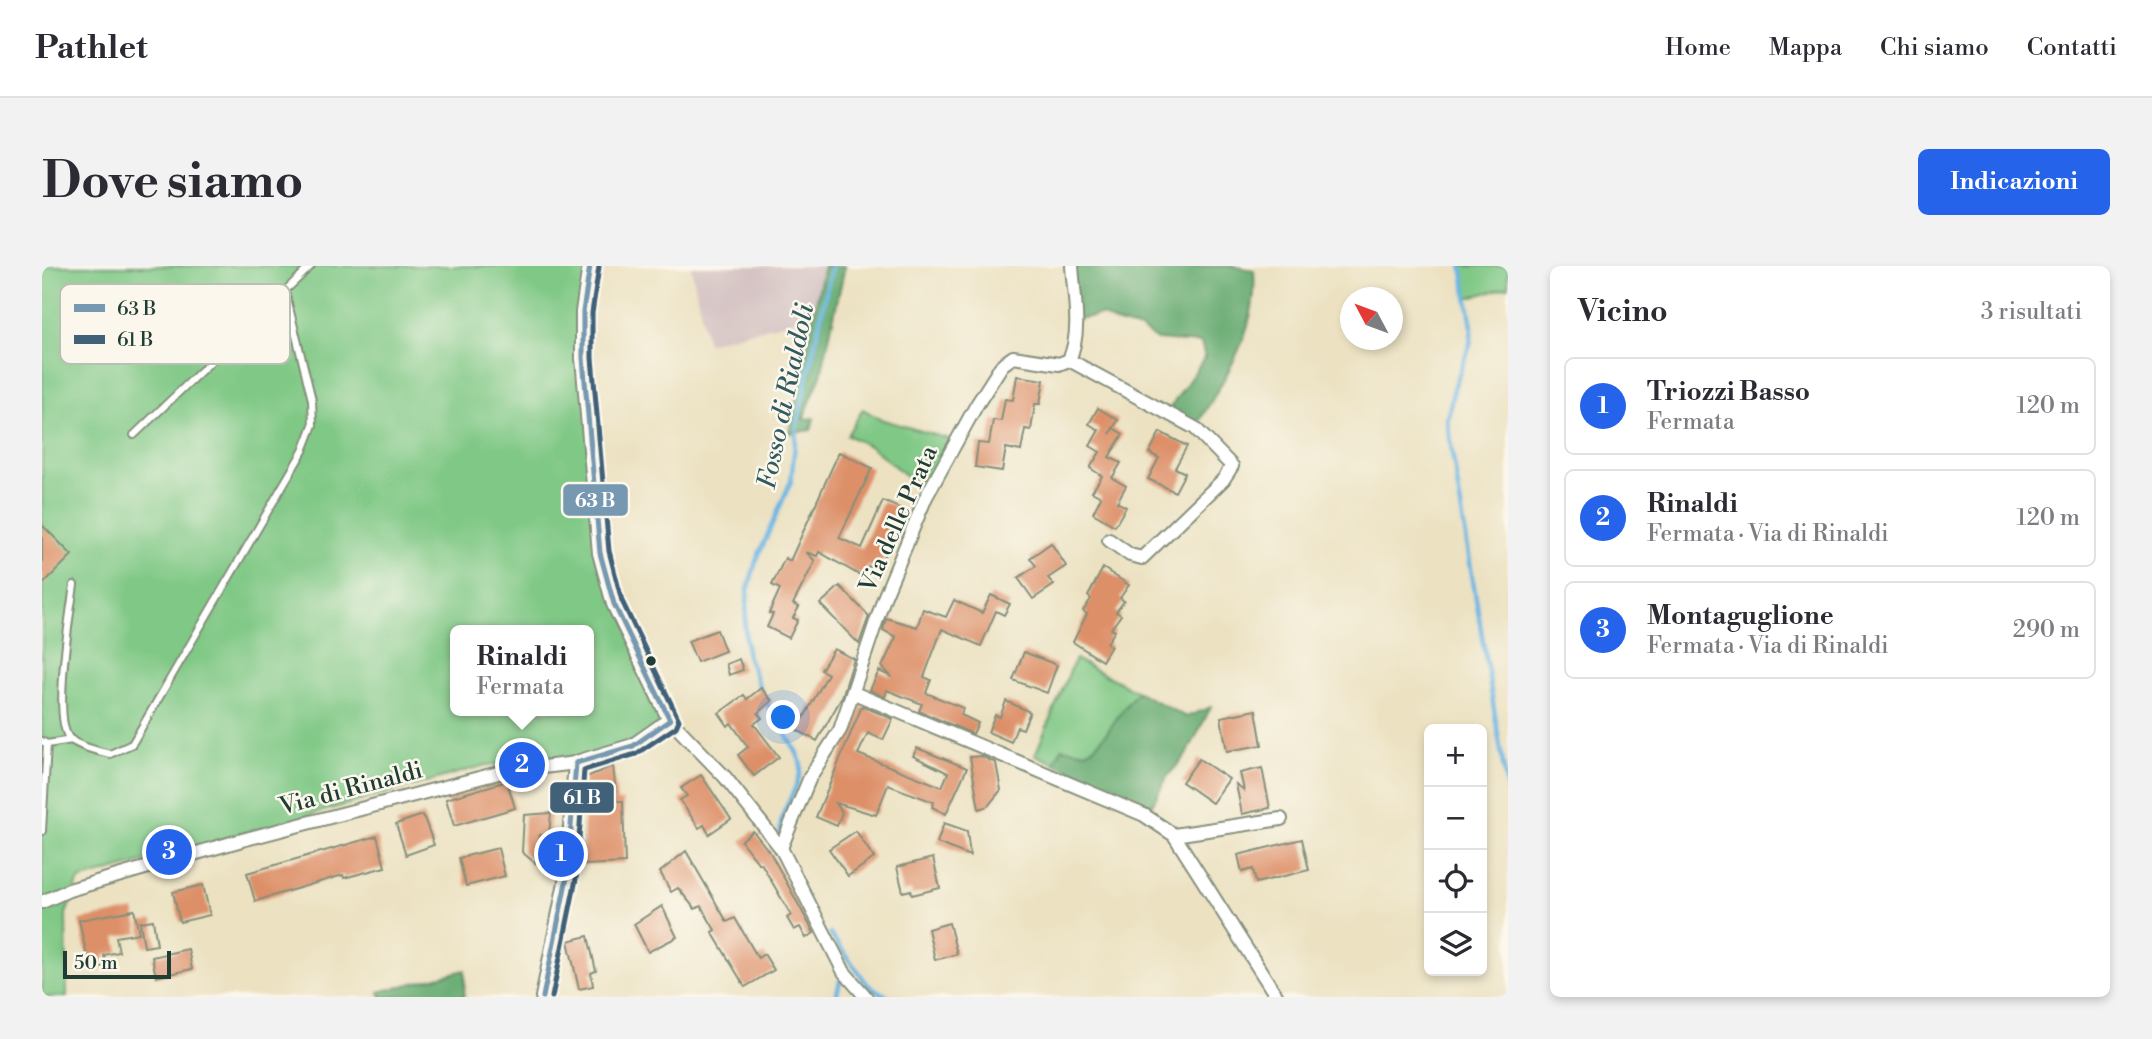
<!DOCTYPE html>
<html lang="it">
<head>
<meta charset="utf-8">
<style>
  body { margin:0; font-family:"Libre Bodoni",serif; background:#f2f2f3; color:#2b2b33 }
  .controls { position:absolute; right:21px; bottom:21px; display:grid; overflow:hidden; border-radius:10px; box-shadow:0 4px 10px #0003 }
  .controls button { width:63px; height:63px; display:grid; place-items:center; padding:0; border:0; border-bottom:2px solid #e1e1e2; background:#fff; color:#2b2b33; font:35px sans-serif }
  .compass { position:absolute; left:1298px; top:21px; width:63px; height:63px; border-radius:50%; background:#fff; box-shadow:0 4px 10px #0003; rotate:311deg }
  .scale { position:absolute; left:21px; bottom:18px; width:108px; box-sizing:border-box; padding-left:7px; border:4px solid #1f3d34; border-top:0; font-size:19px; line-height:24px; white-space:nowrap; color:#1f3d34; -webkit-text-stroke:5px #fbf7ec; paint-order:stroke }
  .you { position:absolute; left:742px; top:452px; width:24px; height:24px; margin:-18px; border:5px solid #fff; border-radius:50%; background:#1a73e8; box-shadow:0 0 0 10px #1a73e833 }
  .badge { display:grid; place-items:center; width:46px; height:46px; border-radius:50%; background:#2563eb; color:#fff; font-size:23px; font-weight:700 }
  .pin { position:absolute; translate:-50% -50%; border:4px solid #fff; box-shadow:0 2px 7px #0006 }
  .popup { position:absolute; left:408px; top:359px; width:144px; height:91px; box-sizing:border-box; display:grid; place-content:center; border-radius:10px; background:#fff; filter:drop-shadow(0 2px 5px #0005); font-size:23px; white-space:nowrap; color:#7c7c81 }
  .popup b { font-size:26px; color:#2b2b33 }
  .popup::after { content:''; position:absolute; left:50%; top:100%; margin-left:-14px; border:14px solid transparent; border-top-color:#fff }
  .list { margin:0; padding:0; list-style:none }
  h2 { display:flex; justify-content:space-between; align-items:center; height:91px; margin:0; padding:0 28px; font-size:30px }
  h2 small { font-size:23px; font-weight:400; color:#7c7c81 }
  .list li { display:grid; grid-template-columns:46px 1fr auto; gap:21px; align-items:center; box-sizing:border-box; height:98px; margin:0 14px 14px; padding:0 14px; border:2px solid #e1e1e2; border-radius:10px }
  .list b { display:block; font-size:26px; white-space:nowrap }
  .list p { margin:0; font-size:23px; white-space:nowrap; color:#7c7c81 }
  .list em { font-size:23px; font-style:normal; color:#7c7c81 }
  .icon { flex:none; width:38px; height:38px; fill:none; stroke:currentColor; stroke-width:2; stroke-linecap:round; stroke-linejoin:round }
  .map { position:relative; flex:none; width:1466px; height:731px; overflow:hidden; border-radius:10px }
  header { display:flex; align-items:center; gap:42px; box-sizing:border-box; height:98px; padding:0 35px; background:#fff; border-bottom:2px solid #e1e1e2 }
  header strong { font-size:33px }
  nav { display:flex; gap:38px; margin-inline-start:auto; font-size:24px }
  .intro { display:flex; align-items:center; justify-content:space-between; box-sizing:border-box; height:168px; padding:0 42px }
  h1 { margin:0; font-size:49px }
  .button { padding:18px 32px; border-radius:10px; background:#2563eb; color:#fff; font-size:24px; font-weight:700 }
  main { display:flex; gap:42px; padding:0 42px }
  aside { flex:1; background:#fff; border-radius:10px; box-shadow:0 4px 10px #0003 }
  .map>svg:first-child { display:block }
  .industrial { fill:#d2bfc0 }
  .green { fill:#7fc885; stroke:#4f825c; stroke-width:2; fill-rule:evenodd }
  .forest { fill:#67ac72; stroke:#437453; stroke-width:2 }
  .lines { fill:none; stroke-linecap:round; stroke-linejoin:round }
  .stream { stroke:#6ab6e3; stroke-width:4.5 }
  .building { fill:#dd8f67 }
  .service-casing { stroke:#86907b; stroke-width:10 }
  .minor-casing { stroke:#86907b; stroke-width:16 }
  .tertiary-casing { stroke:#86907b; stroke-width:18 }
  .service { stroke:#fff; stroke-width:6 }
  .minor { stroke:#fff; stroke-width:12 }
  .tertiary { stroke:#fff; stroke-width:14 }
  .bus-1-casing { stroke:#fbf7ec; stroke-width:10 }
  .bus-2-casing { stroke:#fbf7ec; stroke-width:10 }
  .bus-1 { stroke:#7698b0; stroke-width:5 }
  .bus-2 { stroke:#406178; stroke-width:5 }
  .bus-dot { fill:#1f3d34; stroke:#fbf7ec; stroke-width:2.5 }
  .labels { text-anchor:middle; stroke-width:5; stroke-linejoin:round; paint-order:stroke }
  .street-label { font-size:24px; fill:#1f3d34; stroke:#fbf7ec }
  .water-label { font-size:26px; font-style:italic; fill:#325b60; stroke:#fbf7ec }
  .key { fill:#fbf7ec; stroke:#b9bfb5; stroke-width:2 }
  .key-label { font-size:19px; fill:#1f3d34 }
  .line-badge { stroke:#fbf7ec; stroke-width:2.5 }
  .badge-label { font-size:19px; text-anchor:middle; font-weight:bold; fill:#fff }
</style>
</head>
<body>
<header>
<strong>Pathlet</strong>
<nav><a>Home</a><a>Mappa</a><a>Chi siamo</a><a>Contatti</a></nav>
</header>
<div class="intro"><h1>Dove siamo</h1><a class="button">Indicazioni</a></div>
<main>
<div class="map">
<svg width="1466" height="731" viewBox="0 0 1466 731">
  <rect width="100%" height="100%" fill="#fbf7ec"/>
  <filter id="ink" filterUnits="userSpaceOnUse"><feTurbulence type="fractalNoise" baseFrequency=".0143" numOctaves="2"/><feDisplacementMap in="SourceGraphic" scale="14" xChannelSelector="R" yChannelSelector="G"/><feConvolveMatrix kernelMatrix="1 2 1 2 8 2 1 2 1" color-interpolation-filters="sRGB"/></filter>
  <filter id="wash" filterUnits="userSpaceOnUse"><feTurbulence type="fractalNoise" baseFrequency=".00686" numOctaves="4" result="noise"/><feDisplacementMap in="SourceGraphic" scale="28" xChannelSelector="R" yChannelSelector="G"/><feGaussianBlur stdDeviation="1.57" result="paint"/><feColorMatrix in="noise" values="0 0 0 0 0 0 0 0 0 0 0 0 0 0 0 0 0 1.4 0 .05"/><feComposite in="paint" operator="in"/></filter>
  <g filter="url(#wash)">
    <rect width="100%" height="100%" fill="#ece2c2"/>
    <polygon class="industrial" points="649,0 782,0 774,49 665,77"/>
    <g class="green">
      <path d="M0,0h548l-7,46 17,241 70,167 -37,26 -57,17 -90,2 -407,115 -13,34 1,83h-25zM414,364h132v81h-132z"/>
      <polygon points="1420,0 1466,0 1466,21 1425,32"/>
      <polygon points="821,143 838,153 914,175 890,218 864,210 831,182 805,169"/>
      <path d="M1033,393l63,33c-20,18 -28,45 -51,60l-24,-3 -9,14 -19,-8z"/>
    </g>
    <g class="forest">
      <polygon points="782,0 803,0 779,109 761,153 772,152 769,164 747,167"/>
      <path d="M1030,0h159l23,4c5,59 -29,109 -59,158l-28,-16 38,-55 -4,-14 -44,-3 -16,-11 -27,-7 -12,-7 -26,4z"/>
      <path d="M1096,426l48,25 25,-10 -24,47 -21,24 -15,29 -97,-44 8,-15 25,4c23,-15 31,-42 51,-60z"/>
      <polygon points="423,704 422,731 339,731 337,726"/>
    </g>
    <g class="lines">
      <g class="stream">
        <polyline points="1420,0 1430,61 1428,79 1412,122 1405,155 1466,529"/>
        <polyline points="720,427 705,389 703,360 706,324 714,295 749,215 755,158 790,0"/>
        <path d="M724,435c7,15 37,54 35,67 -2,24 -24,43 -20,68"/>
        <polyline points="788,668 826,719 846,731"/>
        <polyline points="794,731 798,715 804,711"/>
      </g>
    </g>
    <g id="blocks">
      <g class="building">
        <polygon points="975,110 1002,114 998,138 993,138 989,164 983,163 979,185 964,182 960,205 933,201 936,177 947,178 951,154 959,155 963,133 971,134"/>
        <polygon points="1056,142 1076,154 1068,168 1071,162 1081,168 1067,191 1079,197 1070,212 1084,220 1075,236 1084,241 1073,260 1051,247 1059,231 1050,226 1060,210 1048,202 1058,186 1048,180 1057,164 1047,158"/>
        <polygon points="1118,166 1145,180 1133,202 1143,207 1133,226 1106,213 1117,192 1107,187"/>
        <polygon points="797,186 830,202 797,272 820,282 841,235 862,244 836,304 826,300 821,311 777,286 775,290 764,286 773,295 751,338 757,341 751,352 756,354 747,372 725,361 731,348 727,347 738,323 730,319 743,292 748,295"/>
        <polygon points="0,259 30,289 0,319"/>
        <polygon points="1009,277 1024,300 1006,312 1012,319 991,333 976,312 994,300 988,292"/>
        <polygon points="1061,302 1087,319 1078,332 1082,335 1074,346 1079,349 1069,363 1073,365 1065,377 1069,380 1060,395 1031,376 1045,348 1041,345 1049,333 1046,330"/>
        <polygon points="798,320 827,350 817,378 778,338"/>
        <polygon points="949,329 968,338 962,349 954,345 939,380 900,363 882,411 889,414 884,427 921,442 919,449 936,457 931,468 877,445 880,438 845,424 843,431 828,424 837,405 850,411 840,401 854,371 841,364 844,352 875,361 881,343 904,351 912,334 940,347"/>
        <polygon points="675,364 683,385 655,396 646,375"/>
        <polygon points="792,383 812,393 800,431 775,475 755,464 786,408 779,404"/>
        <polygon points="982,386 1015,399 1005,427 971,414"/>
        <polygon points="697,393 701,404 687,409 684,398"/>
        <polygon points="719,422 730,435 716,447 720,452 712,458 737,491 712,510 696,489 706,481 689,457 686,460 677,447 702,429 705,433"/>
        <polygon points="964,435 988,446 981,463 975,461 969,476 946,466 953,449 958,451"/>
        <polygon points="820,440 851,453 841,474 826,467 816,488 900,521 906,507 871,490 875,482 925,502 904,548 890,541 892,536 846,519 834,549 794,537 800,546 795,560 774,551"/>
        <polygon points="1214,444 1220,479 1185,485 1179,451"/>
        <polygon points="939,490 954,497 959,524 946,540 937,543 928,491"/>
        <polygon points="1157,493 1187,513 1170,537 1140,516"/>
        <polygon points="571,500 575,535 581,535 583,597 541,599 542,512"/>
        <polygon points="1220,502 1228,542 1200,548 1194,518 1202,524 1198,507"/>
        <polygon points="659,509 689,553 667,568 662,559 657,562 638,534 645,530 639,522"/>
        <polygon points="465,515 473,542 412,560 404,533"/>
        <polygon points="509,547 507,569 498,569 493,597 480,586 482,549"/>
        <polygon points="381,549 392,579 364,589 354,558"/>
        <polygon points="902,557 925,565 928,590 895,577"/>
        <polygon points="711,565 729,588 772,667 764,672 758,661 752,664 745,652 749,649 719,597 717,598 699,575"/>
        <polygon points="814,565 832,592 806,610 787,583"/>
        <polygon points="335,570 343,601 302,612 301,609 213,635 205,607"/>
        <polygon points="1260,573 1267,604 1214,617 1211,603 1200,606 1196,589"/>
        <polygon points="456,582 463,610 424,620 417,592"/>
        <polygon points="644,585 685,656 693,652 716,692 722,688 732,704 703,721 670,666 673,664 659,640 653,643 636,622 629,626 618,606"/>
        <polygon points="891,592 898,622 870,629 869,624 861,626 855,601"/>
        <polygon points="161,619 168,649 138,656 131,626"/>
        <polygon points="620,640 635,671 606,686 592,658"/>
        <polygon points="92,644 97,667 74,671 77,686 62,689 64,700 48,704 37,654"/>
        <polygon points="111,654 115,679 102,681 98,656"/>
        <polygon points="907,657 915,688 893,694 886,663"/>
        <polygon points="546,670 554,705 549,707 551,720 537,723 526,675"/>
        <polygon points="146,683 150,703 114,711 110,691"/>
      </g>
    </g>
  </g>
  <g filter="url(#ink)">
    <use href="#blocks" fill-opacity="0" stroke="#86907b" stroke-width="2"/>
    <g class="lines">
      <g class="service-casing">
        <g id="service">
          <polyline points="92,169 269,0"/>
          <path d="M32,319c-4,29 -22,136 -4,154 9,8 29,12 40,15l22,-10 171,-293 10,-26 -1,-25 -27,-109"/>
          <polyline points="0,475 5,478 30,474"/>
          <polyline points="0,565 5,478"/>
        </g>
      </g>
      <g class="minor-casing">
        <g id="minor">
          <polyline points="1027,94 1153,162 1190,200 1181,214 1100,292 1088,289 1067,274"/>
          <polyline points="812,427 1102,549 1132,569 1235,731"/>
          <polyline points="628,454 683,511 739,582 802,706 824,731"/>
          <polyline points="1132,569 1239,553"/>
          <path d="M739,582l29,-71 30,-47 44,-132 42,-101 50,-91 26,-41 11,-8 46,7 10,-4c13,-28 5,-64 3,-94"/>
          <polyline points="0,636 27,624 200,574 460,506 534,497"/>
        </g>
      </g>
      <g class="tertiary-casing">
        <polyline id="tertiary" points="501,731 525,611 534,497 591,480 628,454 572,338 558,287 541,92 541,46 548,0"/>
      </g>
      <use href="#service" class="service"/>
      <use href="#minor" class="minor"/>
      <use href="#tertiary" class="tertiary"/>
      <g class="bus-1-casing">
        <g id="bus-1">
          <polyline points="548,0 541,46 541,92 558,287 572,338 628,454"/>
          <polyline points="534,497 591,480 628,454"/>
          <polyline points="501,731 525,611 534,497"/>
        </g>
      </g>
      <g class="bus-2-casing">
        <polyline id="bus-2" points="510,731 534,613 542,504 594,488 634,461 637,454 580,335 567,285 550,92 550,47 557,1"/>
      </g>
      <use href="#bus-1" class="bus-1"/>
      <use href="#bus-2" class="bus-2"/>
    </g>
  </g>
  <circle class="bus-dot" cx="609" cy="395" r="6"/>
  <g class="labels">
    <g class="street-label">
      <text transform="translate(856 253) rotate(-66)" y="8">Via delle Prata</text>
      <text transform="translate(309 522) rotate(-15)" y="8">Via di Rinaldi</text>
    </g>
    <g class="water-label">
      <text transform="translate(743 130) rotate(-78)" y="9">Fosso di Rialdoli</text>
    </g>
  </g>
  <rect x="18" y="18" width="230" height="80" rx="10" class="key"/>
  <rect x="32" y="38" width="31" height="8" fill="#7698b0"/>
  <rect x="32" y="69" width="31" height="9" fill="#406178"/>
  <g class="key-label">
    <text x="75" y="49">63 B</text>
    <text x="75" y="80">61 B</text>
  </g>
  <g class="line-badge">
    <rect x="520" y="217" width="67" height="34" rx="7" fill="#7698b0"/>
    <rect x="507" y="515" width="66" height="33" rx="7" fill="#406178"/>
  </g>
  <g class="badge-label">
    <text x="553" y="241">63 B</text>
    <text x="540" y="538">61 B</text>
  </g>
</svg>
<div class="controls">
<button>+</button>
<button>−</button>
<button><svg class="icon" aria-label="locate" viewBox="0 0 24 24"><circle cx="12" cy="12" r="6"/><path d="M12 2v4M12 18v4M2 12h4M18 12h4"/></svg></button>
<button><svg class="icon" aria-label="layers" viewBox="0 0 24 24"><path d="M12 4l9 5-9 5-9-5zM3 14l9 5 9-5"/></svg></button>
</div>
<svg class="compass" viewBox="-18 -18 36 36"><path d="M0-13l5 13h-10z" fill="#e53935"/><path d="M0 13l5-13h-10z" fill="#7c7c81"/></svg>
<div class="scale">50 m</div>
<div class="you"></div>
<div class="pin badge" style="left:519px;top:588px">1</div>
<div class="pin badge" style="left:480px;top:499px">2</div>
<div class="popup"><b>Rinaldi</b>Fermata</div>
<div class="pin badge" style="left:127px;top:586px">3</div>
</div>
<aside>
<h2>Vicino<small>3 risultati</small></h2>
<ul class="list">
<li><span class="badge">1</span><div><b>Triozzi Basso</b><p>Fermata</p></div><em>120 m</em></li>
<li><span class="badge">2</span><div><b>Rinaldi</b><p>Fermata · Via di Rinaldi</p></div><em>120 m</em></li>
<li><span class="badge">3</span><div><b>Montaguglione</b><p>Fermata · Via di Rinaldi</p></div><em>290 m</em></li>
</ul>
</aside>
</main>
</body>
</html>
